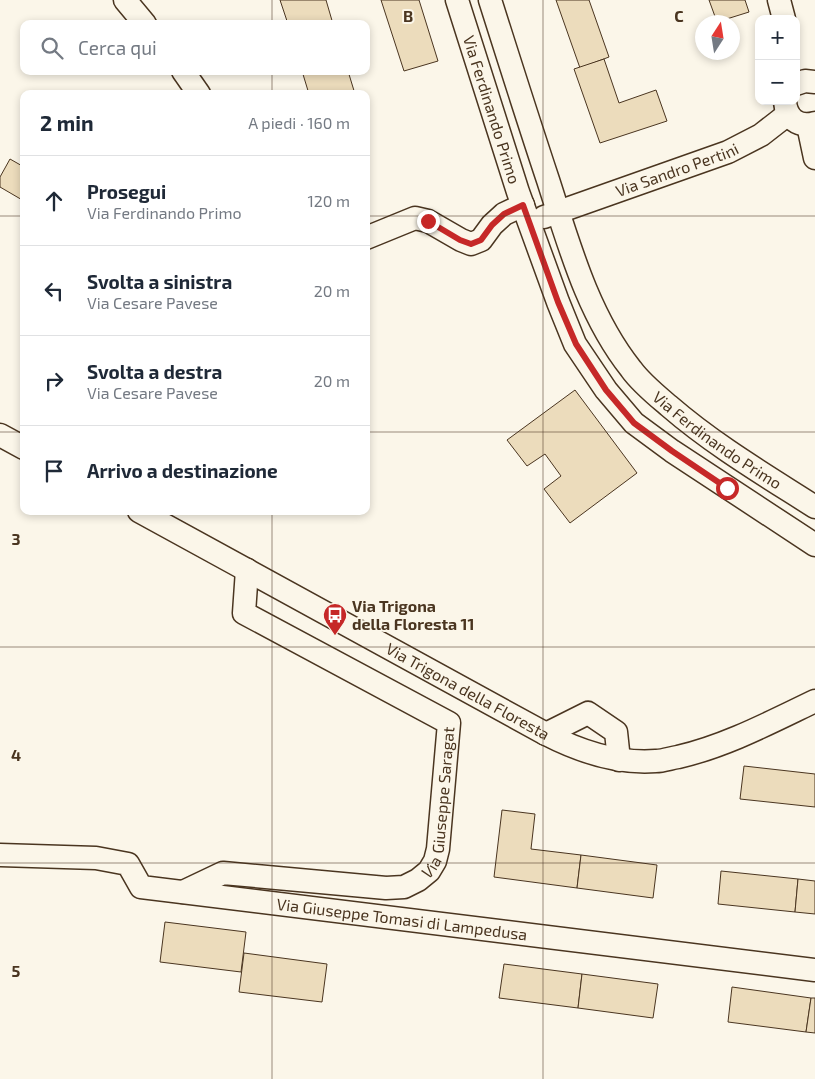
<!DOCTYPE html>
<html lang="it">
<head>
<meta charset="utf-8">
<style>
  body { margin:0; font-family:"Exo 2",sans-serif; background:#f2f2f3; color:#1f2937 }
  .controls { position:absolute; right:15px; top:15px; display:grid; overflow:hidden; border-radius:10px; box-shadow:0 2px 8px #0003 }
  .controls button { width:45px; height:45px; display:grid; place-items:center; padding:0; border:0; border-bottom:1px solid #e0e1e3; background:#fff; color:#1f2937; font:25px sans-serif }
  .compass { position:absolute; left:695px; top:15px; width:45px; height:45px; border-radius:50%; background:#fff; box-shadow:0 2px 8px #0003; rotate:12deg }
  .stop { position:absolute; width:15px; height:15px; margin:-11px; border:4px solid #c62828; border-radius:50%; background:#fff }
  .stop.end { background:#c62828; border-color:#fff; box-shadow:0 1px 5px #0008 }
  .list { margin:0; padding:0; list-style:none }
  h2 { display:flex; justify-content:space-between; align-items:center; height:65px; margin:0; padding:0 20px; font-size:21px }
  h2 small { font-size:16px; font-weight:400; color:#747a83 }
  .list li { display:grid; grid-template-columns:32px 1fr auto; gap:15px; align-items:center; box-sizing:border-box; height:90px; padding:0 20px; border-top:1px solid #e0e1e3 }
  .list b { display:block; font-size:19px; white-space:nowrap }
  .list p { margin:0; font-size:16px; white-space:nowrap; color:#747a83 }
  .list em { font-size:16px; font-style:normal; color:#747a83 }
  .icon { flex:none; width:28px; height:28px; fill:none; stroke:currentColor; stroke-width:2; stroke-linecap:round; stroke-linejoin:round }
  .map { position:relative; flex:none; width:815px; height:1079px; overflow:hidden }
  .search { position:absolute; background:#fff; box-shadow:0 2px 8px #0003; left:20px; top:20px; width:350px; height:55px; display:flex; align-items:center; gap:12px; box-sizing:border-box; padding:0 18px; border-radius:10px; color:#747a83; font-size:19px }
  .panel { position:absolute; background:#fff; box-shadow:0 2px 8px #0003; left:20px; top:90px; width:350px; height:425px; border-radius:10px }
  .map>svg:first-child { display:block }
  .building { fill:#ecdcbc; stroke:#4a3520 }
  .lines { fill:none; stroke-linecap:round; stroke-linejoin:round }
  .minor-casing { stroke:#4a3520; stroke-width:25 }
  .minor { stroke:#fbf6e9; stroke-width:22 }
  .route { stroke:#c62828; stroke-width:6 }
  .grid { fill:none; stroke:#4a3520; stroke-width:1; stroke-opacity:0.55 }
  .labels { text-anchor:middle; stroke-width:4; stroke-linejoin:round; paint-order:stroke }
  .street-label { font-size:16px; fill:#4a3520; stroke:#fbf6e9 }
  .poi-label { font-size:16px; font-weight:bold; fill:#4a3520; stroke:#fbf6e9; text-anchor:start }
  .grid-label { font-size:16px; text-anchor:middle; font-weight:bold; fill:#4a3520; stroke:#fbf6e9; stroke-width:4; stroke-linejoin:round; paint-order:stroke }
</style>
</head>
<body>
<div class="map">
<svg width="815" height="1079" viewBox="0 0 815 1079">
  <rect width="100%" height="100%" fill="#fbf6e9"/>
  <g class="building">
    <polygon points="280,0 326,0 333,24 288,24"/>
    <polygon points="381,0 419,0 438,61 404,71"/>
    <polygon points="556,0 589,0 609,57 580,68"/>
    <polygon points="709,0 745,0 749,12 717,22"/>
    <polygon points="604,59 619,103 656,90 667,121 600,143 574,69"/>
    <polygon points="302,71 348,71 355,94 309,94"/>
    <polygon points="10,159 24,167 24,201 0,187 0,177"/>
    <polygon points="575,390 637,473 570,523 544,489 561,476 545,454 527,466 507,440"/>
    <polygon points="744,766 815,774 815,807 740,799"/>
    <polygon points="502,810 535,814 531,849 581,855 577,888 494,877"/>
    <polygon points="581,855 657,865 653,898 577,888"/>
    <polygon points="721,871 798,879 795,912 718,904"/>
    <polygon points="798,879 815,881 815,914 795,912"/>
    <polygon points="165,922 246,932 241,972 160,962"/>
    <polygon points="244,953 327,964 322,1002 239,992"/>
    <polygon points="504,964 582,974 578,1008 499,998"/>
    <polygon points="582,974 658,984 653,1018 578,1008"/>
    <polygon points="732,987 811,998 806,1032 728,1022"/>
    <polygon points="811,998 815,998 815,1033 806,1032"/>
  </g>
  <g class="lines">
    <g class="minor-casing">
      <g id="minor">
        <polyline points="125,0 145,24"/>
        <path id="s1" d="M457,0l61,192 40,110 17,42 31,46 28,33 38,28 143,94"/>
        <path id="s2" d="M490,0c19,60 38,120 58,180 21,65 40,135 83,189 10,14 25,26 38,37 45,39 96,69 146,101"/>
        <polyline points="779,0 784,19"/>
        <polyline points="183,71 199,94"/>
        <polyline points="796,84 805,81 815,82"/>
        <path d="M785,101c1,17 13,27 30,22"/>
        <polyline points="808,125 815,158"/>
        <path id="s3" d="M544,217l184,-65 33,-17 27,-21"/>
        <polyline points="366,238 415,218 428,221 461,240 471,244 481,240 492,225 504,214 523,205"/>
        <polyline points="0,435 24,448"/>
        <path id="s4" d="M139,511l407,223c33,17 72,30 110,27 7,0 15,-3 22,-4 48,-11 93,-35 137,-56"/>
        <polyline points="546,734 588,713 616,732 619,760"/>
        <path id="s5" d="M0,855l96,3 32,6 13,23 674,83"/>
        <path id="s6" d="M183,892l40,-19 163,15 18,-1 14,-7 11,-9 6,-10 3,-12 11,-126 -205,-110 3,-43"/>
      </g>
    </g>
    <use href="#minor" class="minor"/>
  </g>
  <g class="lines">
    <polyline class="route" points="428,221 460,240 471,244 481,240 492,225 504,214 523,205 558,302 576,344 606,390 634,423 672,451 727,488"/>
  </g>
  <path class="grid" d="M272,0v24M543,0v1079M272,71v23M0,216h24M366,216h449M0,432h24M366,432h449M272,511v568M0,647h815M0,863h815"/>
  <defs>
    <g id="bus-pin" transform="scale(1.25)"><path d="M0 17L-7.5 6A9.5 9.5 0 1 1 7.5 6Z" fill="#c62828" stroke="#fbf6e9"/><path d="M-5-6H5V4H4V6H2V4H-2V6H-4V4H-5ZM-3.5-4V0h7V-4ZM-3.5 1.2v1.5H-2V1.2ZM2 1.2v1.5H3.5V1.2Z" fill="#fff"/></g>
  </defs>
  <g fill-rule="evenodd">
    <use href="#bus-pin" x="335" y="615"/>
  </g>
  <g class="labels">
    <g class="street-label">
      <text dy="6" stroke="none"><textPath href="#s1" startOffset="115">Via Ferdinando Primo</textPath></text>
      <text dy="6" stroke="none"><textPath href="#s3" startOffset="141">Via Sandro Pertini</textPath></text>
      <text dy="6" stroke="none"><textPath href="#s2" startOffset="509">Via Ferdinando Primo</textPath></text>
      <text dy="6" stroke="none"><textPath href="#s4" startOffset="375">Via Trigona della Floresta</textPath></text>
      <text dy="6" stroke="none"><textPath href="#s6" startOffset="326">Via Giuseppe Saragat</textPath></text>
      <text dy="6" stroke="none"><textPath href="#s5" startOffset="418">Via Giuseppe Tomasi di Lampedusa</textPath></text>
    </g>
    <g class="poi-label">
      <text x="352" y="612">Via Trigona<tspan x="352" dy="18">della Floresta 11</tspan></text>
    </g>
  </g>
  <g class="grid-label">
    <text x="408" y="22">B</text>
    <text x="679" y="22">C</text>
    <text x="16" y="545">3</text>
    <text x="16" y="761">4</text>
    <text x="16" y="977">5</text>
  </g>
</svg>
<div class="controls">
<button>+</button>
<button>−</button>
</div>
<svg class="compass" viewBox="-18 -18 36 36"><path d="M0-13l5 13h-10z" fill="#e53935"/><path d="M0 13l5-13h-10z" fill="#747a83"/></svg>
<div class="stop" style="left:727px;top:488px"></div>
<div class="stop end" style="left:428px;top:221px"></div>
<div class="search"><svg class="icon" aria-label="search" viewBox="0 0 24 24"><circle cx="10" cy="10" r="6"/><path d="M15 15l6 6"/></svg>Cerca qui</div>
<section class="panel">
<h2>2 min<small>A piedi · 160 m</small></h2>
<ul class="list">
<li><svg class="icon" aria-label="ahead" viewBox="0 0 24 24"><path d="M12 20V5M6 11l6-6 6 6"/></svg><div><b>Prosegui</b><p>Via Ferdinando Primo</p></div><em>120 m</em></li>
<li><svg class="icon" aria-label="left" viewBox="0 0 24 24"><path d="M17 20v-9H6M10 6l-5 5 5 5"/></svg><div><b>Svolta a sinistra</b><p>Via Cesare Pavese</p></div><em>20 m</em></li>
<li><svg class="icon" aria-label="right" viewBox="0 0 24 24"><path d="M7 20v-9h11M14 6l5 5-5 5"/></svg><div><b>Svolta a destra</b><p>Via Cesare Pavese</p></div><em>20 m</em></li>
<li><svg class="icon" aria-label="arrive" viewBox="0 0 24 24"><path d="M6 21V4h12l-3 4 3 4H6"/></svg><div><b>Arrivo a destinazione</b></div></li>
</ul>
</section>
</div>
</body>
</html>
